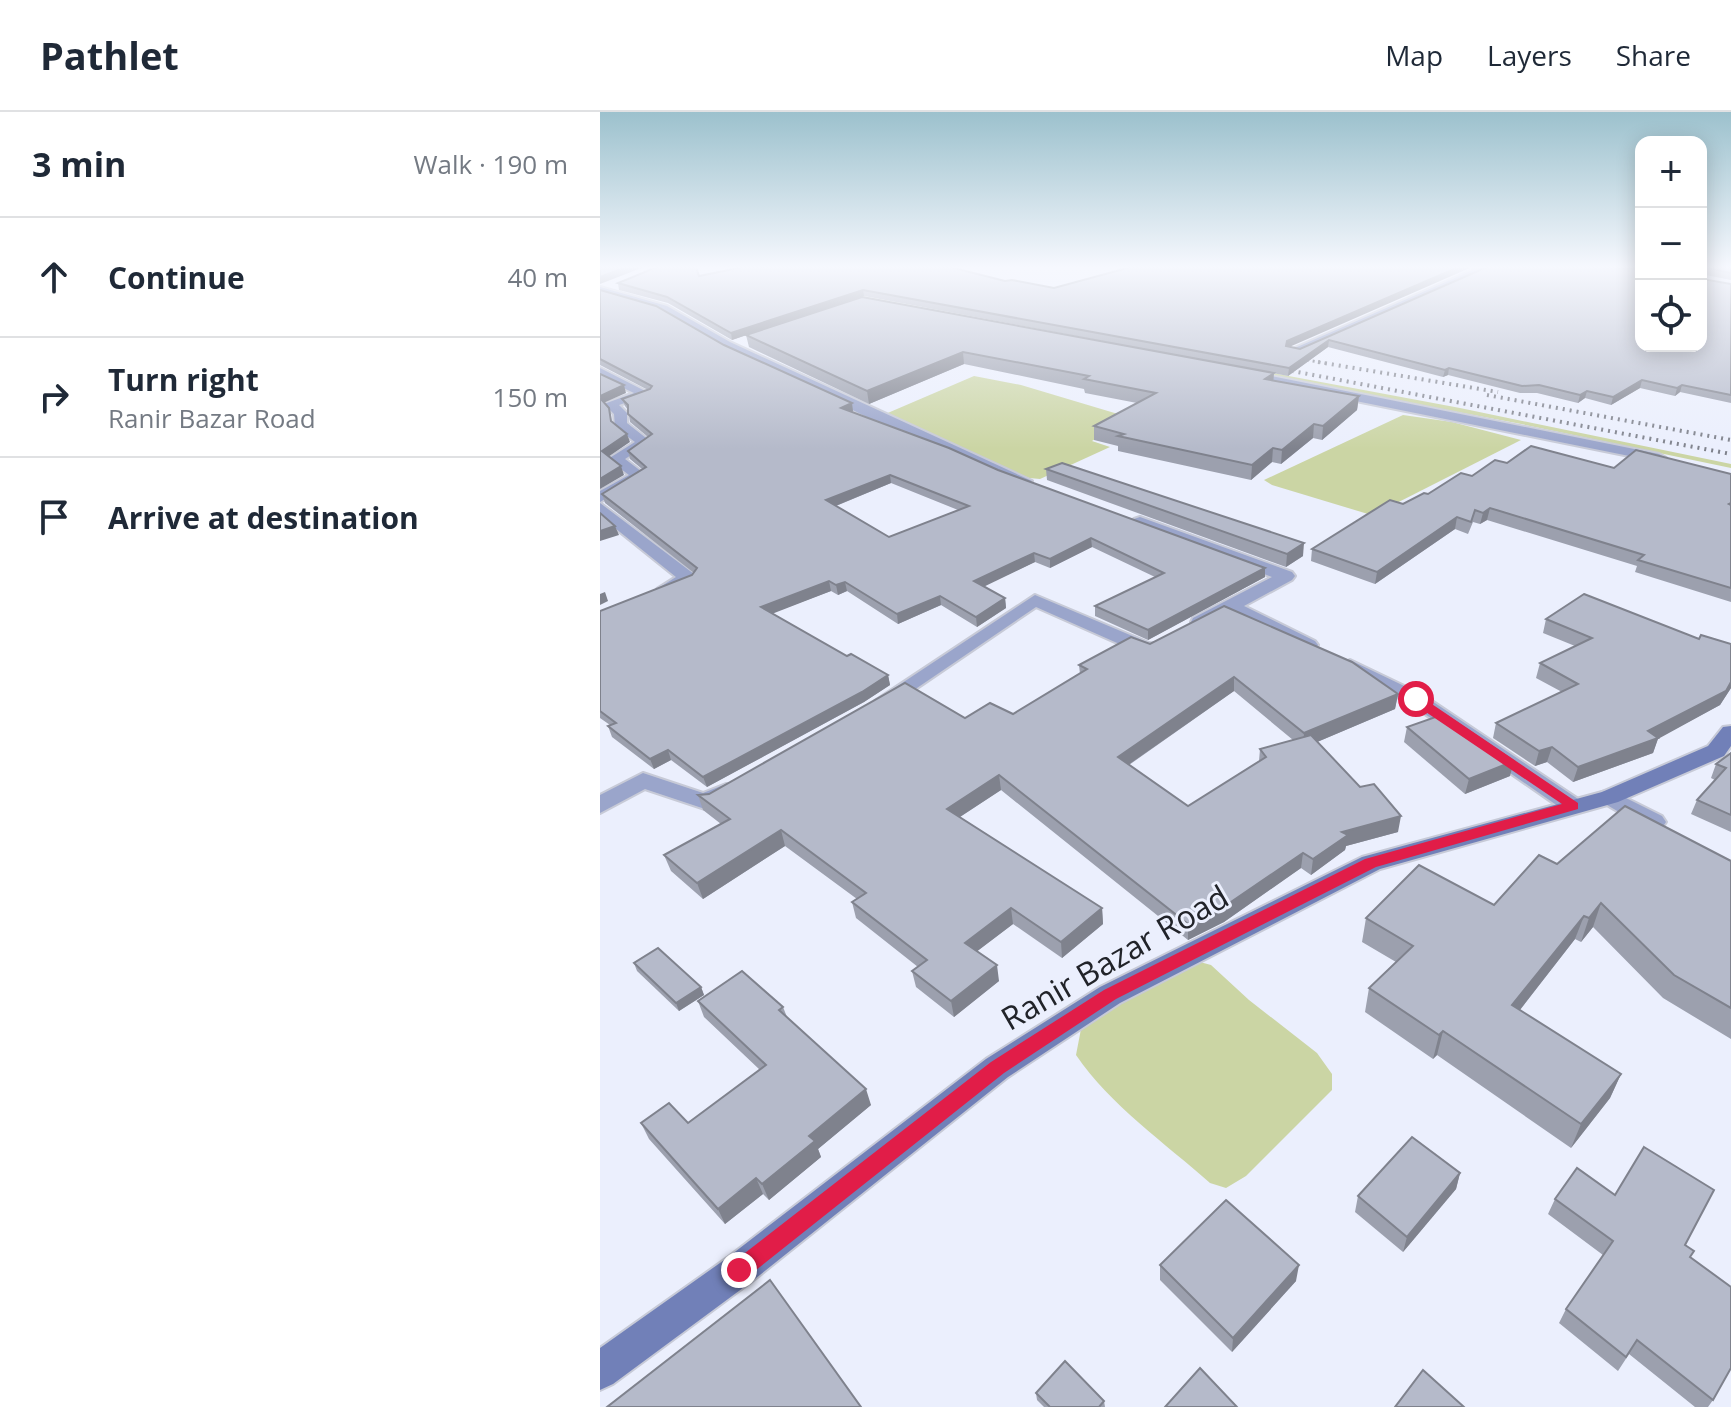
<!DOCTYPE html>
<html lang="en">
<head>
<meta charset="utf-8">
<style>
  body { margin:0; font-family:"Open Sans",sans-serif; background:#f2f2f3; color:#1f2937 }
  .controls { position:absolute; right:24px; top:24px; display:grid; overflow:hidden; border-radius:16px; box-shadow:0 4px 20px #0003 }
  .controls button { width:72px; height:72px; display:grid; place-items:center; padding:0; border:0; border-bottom:2px solid #e0e1e3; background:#fff; color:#1f2937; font:40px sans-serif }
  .stop { position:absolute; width:24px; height:24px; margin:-18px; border:6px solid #e11d48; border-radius:50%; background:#fff }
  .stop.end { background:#e11d48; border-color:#fff; box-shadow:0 2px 8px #0008 }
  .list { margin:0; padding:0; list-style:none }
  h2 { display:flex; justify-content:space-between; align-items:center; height:104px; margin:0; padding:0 32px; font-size:34px }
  h2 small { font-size:26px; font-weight:400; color:#747a83 }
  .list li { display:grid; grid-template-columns:52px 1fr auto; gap:24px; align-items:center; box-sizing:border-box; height:120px; padding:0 32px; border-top:2px solid #e0e1e3 }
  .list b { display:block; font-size:30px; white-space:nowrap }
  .list p { margin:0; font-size:26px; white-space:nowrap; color:#747a83 }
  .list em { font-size:26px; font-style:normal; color:#747a83 }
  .icon { flex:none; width:44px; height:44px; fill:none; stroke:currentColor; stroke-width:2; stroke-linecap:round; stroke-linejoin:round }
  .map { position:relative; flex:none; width:1131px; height:1295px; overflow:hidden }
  header { display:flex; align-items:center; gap:48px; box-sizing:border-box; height:112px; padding:0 40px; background:#fff; border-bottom:2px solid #e0e1e3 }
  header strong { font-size:38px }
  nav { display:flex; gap:44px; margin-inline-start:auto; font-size:28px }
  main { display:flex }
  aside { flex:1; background:#fff }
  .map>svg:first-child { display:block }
  .water { fill:#cbd5a4 }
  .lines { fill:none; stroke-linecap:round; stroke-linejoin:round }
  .minor-casing { stroke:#c7cad7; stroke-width:4 }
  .secondary-casing { stroke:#c7cad7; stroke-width:4 }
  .minor { fill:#9aa5cb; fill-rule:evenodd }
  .secondary { fill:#7180b8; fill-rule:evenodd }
  .rail-far1 { stroke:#7f828c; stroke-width:3; stroke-dasharray:2 4; stroke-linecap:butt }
  .rail { stroke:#7f828c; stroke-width:4; stroke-dasharray:2 5; stroke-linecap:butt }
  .wall { fill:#9ca0ae; fill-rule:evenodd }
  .shaded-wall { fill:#7f828d }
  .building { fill:#b5baca; stroke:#7f828d; stroke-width:2; fill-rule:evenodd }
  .route { fill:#e11d48 }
  .labels { text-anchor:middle; stroke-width:6; stroke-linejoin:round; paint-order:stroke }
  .near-street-label { font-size:32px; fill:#212329; stroke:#ebeffd }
</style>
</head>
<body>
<header>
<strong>Pathlet</strong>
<nav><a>Map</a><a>Layers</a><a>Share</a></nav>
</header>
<main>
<aside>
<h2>3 min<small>Walk · 190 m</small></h2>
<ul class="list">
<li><svg class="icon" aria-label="ahead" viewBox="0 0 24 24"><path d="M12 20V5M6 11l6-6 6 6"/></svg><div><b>Continue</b></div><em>40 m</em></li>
<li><svg class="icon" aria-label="right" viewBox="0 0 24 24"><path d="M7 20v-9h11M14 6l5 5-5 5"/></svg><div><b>Turn right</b><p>Ranir Bazar Road</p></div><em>150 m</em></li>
<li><svg class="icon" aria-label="arrive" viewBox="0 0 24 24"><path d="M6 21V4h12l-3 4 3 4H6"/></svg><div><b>Arrive at destination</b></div></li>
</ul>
</aside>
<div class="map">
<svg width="1131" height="1295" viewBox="0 0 1131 1295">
  <rect width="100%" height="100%" fill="#ebeffd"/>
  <g class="water">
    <polygon points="188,170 860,296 1131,352 1131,356 916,311 180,173"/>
    <polygon points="374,264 421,273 528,305 492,329 510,335 440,367 429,366 283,303"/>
    <polygon points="803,303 852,310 921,328 775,402 768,402 672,373 664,368"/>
    <path d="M600,850l11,3 38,35 68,53 15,21v16l-86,86 -20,12 -16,-5c-45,-40 -100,-78 -134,-128l5,-26 106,-66z"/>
  </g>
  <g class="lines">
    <g class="minor-casing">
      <g id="minor">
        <polygon points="880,155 893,155 698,241 688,239"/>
        <polygon points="0,175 67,194 130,230 432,369 425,373 420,372 277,310 122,234 59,198 0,181"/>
        <polygon points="0,256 51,282 19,293 27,301 27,311 51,330 25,347 46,363 0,390 0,379 29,363 8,347 35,330 15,315 14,302 4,292 34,281 0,265"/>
        <polygon points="646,259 1059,342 1066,346 1059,350 642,266 640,263"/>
        <path d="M0,391l94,71 3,4c-8,9 -25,18 -37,15l-3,-4 19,-12 -76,-61z"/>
        <polygon points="540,405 692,460 695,464 692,468 644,494 715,529 718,533 715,537 701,537 631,501 607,514 593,514 591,510 593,506 672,465 534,413 534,407"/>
        <polygon points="435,483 549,531 560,532 563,536 556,542 542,542 436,495 292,593 285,595 275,589"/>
        <polygon points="750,548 823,583 981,689 985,694 981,699 965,699 809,591 743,558 740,554"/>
        <polygon points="43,661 103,681 126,672 134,674 137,679 134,684 105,697 45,677 0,701 0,683"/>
        <polygon points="1010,678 1062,704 1066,710 1062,716 1046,716 1002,690 999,685 1002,680"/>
      </g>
    </g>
    <g class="secondary-casing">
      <polygon id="secondary" points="1131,614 1131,634 1124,644 1018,690 780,757 520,891 408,965 151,1170 13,1272 0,1278 0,1236 127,1146 386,947 500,875 762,745 1002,680 1108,634 1123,615"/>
    </g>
    <use href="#minor" class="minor"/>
    <use href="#secondary" class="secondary"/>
    <polyline class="rail-far1" points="689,245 730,252"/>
    <g class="rail">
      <polyline points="718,250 898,280"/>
      <polyline points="671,255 1131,342"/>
      <polyline points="887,283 1131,328"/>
    </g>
  </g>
  <g class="wall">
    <polygon points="887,155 1102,167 1131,172 1131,291 1080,280 1075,284 1040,276 1011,293 985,286 978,291 937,281 920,281 848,263 843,265 728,235 688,264 264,184 173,214 673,269 759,284 757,298 722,328 713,326 681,352 672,350 651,368 518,339 518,334 494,328 494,314 537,291 485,281 484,277 364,252 269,292 149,235 146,223 132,228 68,191 19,178 18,171 99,164 405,169 700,237"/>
    <polygon points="1101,155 1131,155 1131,168 1101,162"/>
    <path d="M0,178l124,55 129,66 -2,1 414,165 -117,63 -53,-24v-10l60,-29 -63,-30 -42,21 -15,-6 -52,24 22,12 1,10 -29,19 -36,-22 -43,19 -51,-33 -9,4 -7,-4 -59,22 75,43 41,19 2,10 -26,17 -157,85 -36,-27 -17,9 -42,-32 -4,-11 2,-1 -10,-7v-107l92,-36 2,-2 -89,-70 -3,-9 40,-25 -12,-10 -2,-8 20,-14 -18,-15 -2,-12 -3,-4 -3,-7 26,-9 -48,-25zM291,371l67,27 -69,27 -53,-31z"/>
    <polygon points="907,351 1131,362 1131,490 1035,460 1037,454 887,408 880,412 873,410 868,422 855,417 775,472 711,449 712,437 803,392"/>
    <polygon points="446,357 703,444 686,455 447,368"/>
    <polygon points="946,507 1099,527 1131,532 1131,576 1120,593 1058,626 1053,641 973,670 947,650 935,654 893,626 896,611 962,580 936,566 940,551 975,534 943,521"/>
    <path d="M550,532l248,50 -3,15 -78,33 81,90 -52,14 -1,4 -34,25 -10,-7 -77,54 -36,18 -187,-150 -41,27 142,91 1,16 -41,34 -49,-34 -36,27 22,30 -45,36 -38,-30 -4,-16 6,-4 -62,-49 -4,-16 5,-3 -72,-53 -82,53 -32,-28 -7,-16 57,-31 -18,-14 -5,-15 11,-1 256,-76 48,-4 67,-40 -1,-9zM634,579l59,49 -33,9 -1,12 -71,45 -59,-41z"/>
    <polygon points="807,615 910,664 865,682 804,630"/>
    <polygon points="1131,641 1131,720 1091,702 1097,688 1115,668 1111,666 1116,652"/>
    <polygon points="1131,749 1131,927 1063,886 993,815 981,830 975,827 920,898 1021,962 1010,986 971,1036 837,943 833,947 765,900 769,876 796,850 762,830 766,806 894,793 957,752"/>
    <polygon points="34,851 101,875 104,883 79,899 37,859"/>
    <polygon points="98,889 183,895 187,905 271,993 218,1037 221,1045 169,1088 163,1082 125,1112 49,1027 41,1011 88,1011 160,958 104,905"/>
    <polygon points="860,1061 856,1077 803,1140 755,1100 758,1084"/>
    <polygon points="955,1087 1085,1133 1090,1145 1113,1288 1108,1295 1095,1295 1029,1242 1018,1259 959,1211 966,1197 1003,1143 948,1102"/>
    <polygon points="560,1153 696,1169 632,1240 560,1168"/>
    <polygon points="436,1281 504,1289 505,1295 444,1295 437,1288"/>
  </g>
  <g class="shaded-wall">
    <polygon points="26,155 44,155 0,172 0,165"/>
    <polygon points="859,155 872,155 687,236 685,241 687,229"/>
    <polygon points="263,178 264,184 132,228 131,221"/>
    <polygon points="729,228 728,235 688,264 689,256"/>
    <polygon points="363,240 364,252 269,292 267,279"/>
    <polygon points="849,256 848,263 843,265 845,258"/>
    <polygon points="674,261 673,274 665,267"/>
    <polygon points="1042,268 1040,276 1011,293 1013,285"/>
    <polygon points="24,273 26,281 1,292 0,284"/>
    <polygon points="1082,273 1080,280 1075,284 1077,276"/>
    <polygon points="987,279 985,286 978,291 980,283"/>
    <polygon points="759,284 757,298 722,328 723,314"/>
    <polygon points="252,291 253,299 242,304 241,296"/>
    <polygon points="714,312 713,326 681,352 682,338"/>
    <polygon points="27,322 30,330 5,347 2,339"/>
    <polygon points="673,336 672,350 651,368 652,353"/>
    <polygon points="21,354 24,363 0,377 0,367"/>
    <polygon points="290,363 291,371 228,397 226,388"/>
    <polygon points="890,396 887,408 880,412 883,401"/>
    <polygon points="857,405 855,417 775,472 777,460"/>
    <polygon points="15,414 19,423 0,429 0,419"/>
    <polygon points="491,426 492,435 450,456 450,447"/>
    <polygon points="704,431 703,444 686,455 687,442"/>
    <polygon points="434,441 435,450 375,479 374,469"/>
    <polygon points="665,456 665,465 548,528 548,518"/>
    <polygon points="229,469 231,479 164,505 161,495"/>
    <polygon points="245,470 247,479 238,483 236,473"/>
    <polygon points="5,480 8,489 0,493 0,482"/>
    <polygon points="340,484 341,493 298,512 297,502"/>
    <polygon points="405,486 406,496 377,515 376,505"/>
    <polygon points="288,563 290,573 264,590 107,675 103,665"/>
    <polygon points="634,565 634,579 518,660 518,645"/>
    <polygon points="1131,570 1131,576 1120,593 1058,627 1053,641 973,670 978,655 1048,619"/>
    <polygon points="798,582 795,597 703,636 704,621"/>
    <polygon points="952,635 947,650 935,654 939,639"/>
    <polygon points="68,638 71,648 54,657 50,647"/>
    <polygon points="914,649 910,664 865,682 869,667"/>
    <polygon points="399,663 401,678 349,712 347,697"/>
    <polygon points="801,704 798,720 746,734 745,738 711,763 713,747 742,720"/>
    <polygon points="181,718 185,734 103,787 97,771"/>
    <polygon points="703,741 701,756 624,810 588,828 588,812"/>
    <polygon points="1001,791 993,815 981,830 989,806"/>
    <polygon points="411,796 413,812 367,847 365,831"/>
    <polygon points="502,796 503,812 462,846 461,830"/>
    <polygon points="984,804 975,827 905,917 912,893"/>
    <polygon points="397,853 399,869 354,905 351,889"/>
    <polygon points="101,875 104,883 79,899 76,891"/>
    <polygon points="843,919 837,943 833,947 839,923"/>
    <polygon points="1021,962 1010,986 971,1036 981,1012"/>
    <polygon points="266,977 271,993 218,1037 221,1045 169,1088 162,1072 209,1024"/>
    <polygon points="860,1061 856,1077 803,1140 807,1125"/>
    <polygon points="156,1066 163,1082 125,1112 118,1097"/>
    <polygon points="699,1153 696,1169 632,1240 633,1226"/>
  </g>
  <g class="building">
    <polygon points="0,155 26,155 0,165"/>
    <polygon points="57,155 96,155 99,164 143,155 350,155 405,169 412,168 454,176 531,155 859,155 687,229 686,234 700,237 887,155 1041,156 1041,234 1101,234 1101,163 1102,167 1131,172 1131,283 1082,273 1077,276 1042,268 1013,285 987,279 980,283 939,273 922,274 849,256 845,258 729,228 689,256 263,178 131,221 67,185 18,171"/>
    <polygon points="1105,155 1131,155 1131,161"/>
    <path d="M0,178l56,16 68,39 128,58 -11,5 108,40 49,22 267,98 -117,62 -53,-24 69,-33 -73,-35 -41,21 -16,-6 -60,28 31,17 -29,19 -36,-21 -43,18 -52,-32 -9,3 -7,-4 -68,26 86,49 4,-2 37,21 -26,17 -159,85 -35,-27 -18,9 -42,-33 8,-3 -16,-12v-100l92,-36 5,-7 -95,-74 44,-27 -18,-16 24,-17 -24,-20v-9l-6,-6 28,-10 2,-3 -52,-27zM290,363l79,31 -80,31 -63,-37z"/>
    <polygon points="262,185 674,261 665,267 759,284 723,314 714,312 682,338 673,336 652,353 518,324 524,322 494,314 556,281 484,267 489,264 363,240 267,279 146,223"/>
    <polygon points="0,262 24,273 0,284"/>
    <polygon points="0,286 9,296 11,309 27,322 2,339 21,354 0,367"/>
    <polygon points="931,334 1014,356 1036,338 1131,362 1131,391 1129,392 1131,393 1131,476 1038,448 1044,443 890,396 883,401 875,398 871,410 857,405 777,460 712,437 790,388 803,392 824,381 828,382 861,361 872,364 895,348 907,351"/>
    <polygon points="462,351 704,431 687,442 446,357"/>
    <polygon points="0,401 15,414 0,419"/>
    <polygon points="984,482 1099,527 1101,523 1131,532 1131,570 1126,579 1048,619 1058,626 978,655 952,635 939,639 896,611 978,572 940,551 992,526 946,507"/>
    <polygon points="624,494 752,550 798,582 704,621 634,565 518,645 588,694 666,645 660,637 711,623 760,675 774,672 801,704 742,720 748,723 713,747 703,741 625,794 588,812 399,663 347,697 502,796 461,830 411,796 365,831 397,853 351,889 312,859 327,848 252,790 266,781 181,718 97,771 64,743 130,707 98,683 109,682 305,571 365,606 390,591 413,602 487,557 479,553 531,525 550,532"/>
    <polygon points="844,602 914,649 869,667 807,615"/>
    <polygon points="1131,641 1131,703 1097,688 1126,656 1116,652"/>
    <polygon points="1025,694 1131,749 1131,896 1074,863 1001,791 989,806 984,804 912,893 1021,962 981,1012 843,919 839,923 769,876 813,834 766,806 819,753 894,793 939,743 957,752"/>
    <polygon points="58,836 101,875 76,891 34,851"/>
    <polygon points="142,859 183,895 179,898 266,977 209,1024 215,1029 162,1072 156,1066 118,1097 41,1011 69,991 88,1011 166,953 98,889"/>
    <polygon points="812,1025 860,1061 807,1125 758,1084"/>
    <polygon points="1044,1035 1114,1078 1085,1133 1094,1139 1090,1145 1131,1175 1131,1256 1113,1288 1037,1228 1026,1245 966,1197 1013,1129 955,1087 977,1056 1015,1083"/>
    <polygon points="626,1088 699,1153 633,1226 560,1153"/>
    <polygon points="170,1168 261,1295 7,1295"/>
    <polygon points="465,1249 504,1289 499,1295 450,1295 436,1281"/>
    <polygon points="600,1256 637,1295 565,1295"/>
    <polygon points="823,1258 864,1295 795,1295"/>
  </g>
  <linearGradient id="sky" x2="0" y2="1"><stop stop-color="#9cc1cd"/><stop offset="0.46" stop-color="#f6f8fe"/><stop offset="1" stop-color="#f6f8fe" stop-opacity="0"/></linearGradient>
  <rect width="1131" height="337" fill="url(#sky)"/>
  <polygon class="route" points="811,584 820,584 978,691 978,697 776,755 516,887 404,961 146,1166 139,1169 132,1166 129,1158 132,1151 391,950 504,878 765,747 962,692 811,590"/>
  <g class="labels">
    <g class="near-street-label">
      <text transform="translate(515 846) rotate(-30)" y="11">Ranir Bazar Road</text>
    </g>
  </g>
</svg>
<div class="controls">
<button>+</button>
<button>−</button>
<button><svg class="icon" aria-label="locate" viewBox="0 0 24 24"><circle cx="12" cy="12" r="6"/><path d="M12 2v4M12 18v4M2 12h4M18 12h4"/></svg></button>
</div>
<div class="stop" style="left:816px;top:587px"></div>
<div class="stop end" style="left:139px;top:1158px"></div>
</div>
</main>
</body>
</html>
